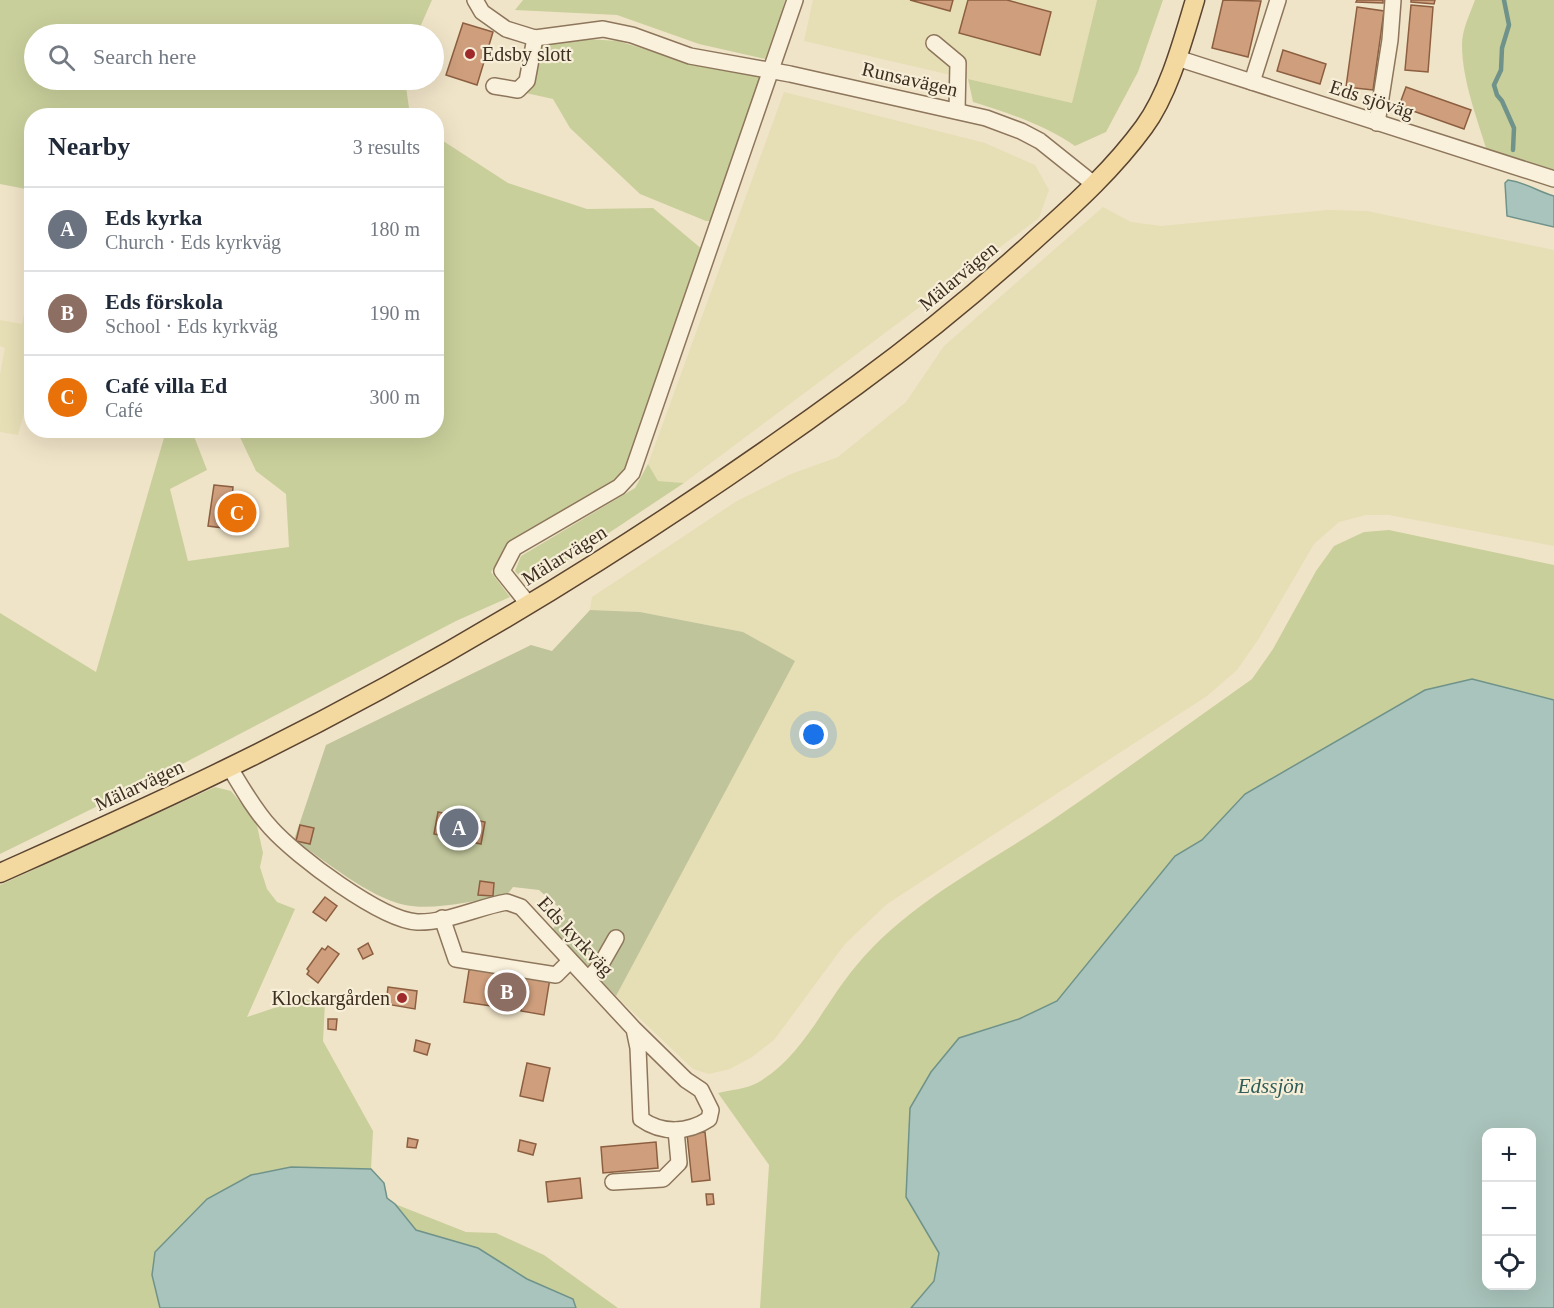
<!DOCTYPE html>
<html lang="en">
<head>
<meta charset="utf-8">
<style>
  body { margin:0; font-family:Georgia,serif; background:#f6f6f7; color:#1f2937 }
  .controls { position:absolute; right:18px; bottom:18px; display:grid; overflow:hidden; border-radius:12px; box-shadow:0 6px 24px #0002 }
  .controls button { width:54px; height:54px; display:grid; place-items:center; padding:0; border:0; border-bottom:2px solid #e0e1e3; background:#fff; color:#1f2937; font:30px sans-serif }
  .you { position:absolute; left:814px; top:735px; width:21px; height:21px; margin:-15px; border:4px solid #fff; border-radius:50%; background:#1a73e8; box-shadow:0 0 0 9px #1a73e833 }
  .badge { display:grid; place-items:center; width:39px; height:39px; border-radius:50%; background:#1a73e8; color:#fff; font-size:20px; font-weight:700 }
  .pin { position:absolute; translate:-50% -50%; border:3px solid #fff; box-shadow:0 2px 6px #0006 }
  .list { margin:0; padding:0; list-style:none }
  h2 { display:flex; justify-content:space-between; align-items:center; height:78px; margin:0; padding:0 24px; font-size:26px }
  h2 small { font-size:20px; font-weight:400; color:#747a83 }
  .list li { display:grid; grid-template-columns:39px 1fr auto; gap:18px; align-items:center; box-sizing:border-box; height:84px; padding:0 24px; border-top:2px solid #e0e1e3 }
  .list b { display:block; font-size:22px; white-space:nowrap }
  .list p { margin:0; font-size:20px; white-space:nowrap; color:#747a83 }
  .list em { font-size:20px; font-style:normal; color:#747a83 }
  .icon { flex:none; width:33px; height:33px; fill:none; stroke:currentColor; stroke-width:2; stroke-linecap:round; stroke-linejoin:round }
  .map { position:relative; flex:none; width:1554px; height:1308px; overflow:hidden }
  .search { position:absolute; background:#fff; box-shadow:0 6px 24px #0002; left:24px; top:24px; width:420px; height:66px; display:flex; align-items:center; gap:15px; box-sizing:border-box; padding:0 21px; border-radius:33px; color:#747a83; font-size:22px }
  .panel { position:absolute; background:#fff; box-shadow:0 6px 24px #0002; left:24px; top:108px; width:420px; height:330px; border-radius:24px }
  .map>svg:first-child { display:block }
  .farmland { fill:#e6deb5 }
  .green { fill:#c9cf9b }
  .cemetery { fill:#bfc49a }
  .water { fill:#a9c4bc; stroke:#6f938a; stroke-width:1.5; fill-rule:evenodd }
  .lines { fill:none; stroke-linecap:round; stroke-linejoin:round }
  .stream { stroke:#6f938a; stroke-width:4.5 }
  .building { fill:#cf9f7d; stroke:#8d5f41; stroke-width:1.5 }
  .minor-casing { stroke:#8d765c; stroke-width:18 }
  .major-casing { stroke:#5b4430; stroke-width:21 }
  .minor { stroke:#faf1dc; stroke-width:15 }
  .major { stroke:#f3d9a0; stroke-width:18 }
  .poi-dot { fill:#9e2a2b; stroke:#f7eed8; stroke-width:2 }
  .labels { text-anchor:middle; stroke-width:4.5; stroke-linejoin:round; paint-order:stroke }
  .poi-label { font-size:20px; fill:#3d2e20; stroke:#f7eed8; text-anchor:start }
  .street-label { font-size:20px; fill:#3d2e20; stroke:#f7eed8 }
  .water-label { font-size:21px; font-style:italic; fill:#2f5d5a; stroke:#f7eed8 }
</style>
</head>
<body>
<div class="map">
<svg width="1554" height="1308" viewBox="0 0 1554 1308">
  <rect width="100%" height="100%" fill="#f0e4c8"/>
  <g class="farmland">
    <polygon points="813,0 1097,0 1072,103 804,41"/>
    <polygon points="784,92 985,143 1035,165 1049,190 1039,218 684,483 658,481 648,464"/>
    <polygon points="1103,207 1131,222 1161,226 1328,210 1367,211 1554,250 1554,546 1389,515 1366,515 1339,522 1314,544 1258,640 1237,670 1207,696 887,904 845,944 774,1040 752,1057 730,1069 709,1074 693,1069 616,996 794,661 743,632 640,612 590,610 592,597 737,501 791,474 838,457 906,402 944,346"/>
    <polygon points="24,314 31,316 31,389 18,435 0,432 0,374 5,348 0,346 0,320 22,324"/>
  </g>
  <g class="green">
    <polygon points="0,0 432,0 417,34 34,34 34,80 405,80 410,115 32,116 31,190 0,184"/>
    <polygon points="523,0 785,0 770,60 699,44 617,15 515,10"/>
    <path d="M1097,0h66l-25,72 -32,60 -31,14c-31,-21 -66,-33 -102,-44l-5,-23 104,24z"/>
    <path d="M1475,0h79v173l-65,-15c-10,-35 -27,-76 -27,-113 0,-16 8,-31 13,-45z"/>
    <polygon points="571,38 618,41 681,60 765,77 712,221 706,221 640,194 570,128 553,99 526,93 536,72 539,45"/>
    <polygon points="437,137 508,183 587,209 653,208 703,250 622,477 510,546 491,572 510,597 456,621 167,772 0,854 0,613 96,672 166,431 192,431 207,470 170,489 188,561 289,547 286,494 256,471 237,431 436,430"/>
    <polygon points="648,464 658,481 684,483 529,586 515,571 521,556 635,488"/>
    <path d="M1389,530l165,35v135l-82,-21 -227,115 -43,46 -27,16 -118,145 -38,18 -94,208 14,25 -5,29 -23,27h-151l9,-143 -51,-72c12,-3 28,-4 39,-10 46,-26 66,-78 99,-117 51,-62 126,-99 192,-143 69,-47 136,-96 204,-144l21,-30 43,-78 18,-25 30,-14z"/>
    <polygon points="215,787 231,791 256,821 263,853 260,867 267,889 277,902 295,909 247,1017 312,995 325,1003 323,1041 373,1131 371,1169 291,1167 251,1175 152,1275 160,1308 0,1308 0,885"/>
    <polygon points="395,1204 466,1232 496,1233 544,1255 618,1308 576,1308 573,1299 527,1279 478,1248 416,1230"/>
  </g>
  <path class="cemetery" d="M590,610l50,2 103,20 52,29 -179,335 -64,-66 13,-17 -26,-23 -26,-3 -7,9c-29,4 -73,15 -101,9 -37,-8 -79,-44 -111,-65l32,-95 205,-100 21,6z"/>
  <g class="water">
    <path d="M1508,180c20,3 28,11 46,16v31l-47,-11 -2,-33z"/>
    <path d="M1472,679l82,21v608h-643l23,-27 5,-28 -33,-56 4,-89 21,-36 28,-34 60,-19 38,-18 118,-145 27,-16 43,-46 180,-104zM1532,1132v154h-46v-154z"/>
    <polygon points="291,1167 371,1169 384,1183 387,1198 395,1204 416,1230 478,1248 527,1279 573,1299 576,1308 160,1308 152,1275 155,1252 207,1199 251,1175"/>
  </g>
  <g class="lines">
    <polyline class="stream" points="1504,0 1509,25 1502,48 1501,70 1494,85 1497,95 1502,101 1514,128 1513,150"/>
  </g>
  <g class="building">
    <polygon points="910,0 953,0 950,11"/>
    <polygon points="968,0 1007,0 1051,12 1040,55 959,33"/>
    <polygon points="1223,0 1261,1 1248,57 1212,48"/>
    <polygon points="1357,0 1383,0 1383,3 1356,2"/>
    <polygon points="1411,0 1435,0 1434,4 1411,2"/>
    <polygon points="1411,5 1433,7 1428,72 1405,70"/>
    <polygon points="1357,7 1384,11 1373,90 1346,87"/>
    <polygon points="463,23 493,32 477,85 446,75"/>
    <polygon points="1283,50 1326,64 1320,84 1277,71"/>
    <polygon points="1406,87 1471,110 1464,129 1399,106"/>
    <polygon points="214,485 233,487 231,507 250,509 247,531 208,526"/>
    <polygon points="438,812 485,822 481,844 434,834"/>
    <polygon points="300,825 314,828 310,844 296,841"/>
    <polygon points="480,881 494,883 493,896 478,895"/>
    <polygon points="325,897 337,906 326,921 313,912"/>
    <polygon points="368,943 373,954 363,959 358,949"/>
    <polygon points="328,946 339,954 318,983 307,974 309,971 307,969 322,948 325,950"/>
    <polygon points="470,964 496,969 495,980 524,984 525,973 550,978 544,1015 521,1011 522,1005 492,1000 491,1006 464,1002"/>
    <polygon points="388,987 417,991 415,1009 386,1004"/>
    <polygon points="328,1019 337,1019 336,1030 328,1029"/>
    <polygon points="416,1040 430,1044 427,1055 414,1051"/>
    <polygon points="527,1063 550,1068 543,1101 520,1096"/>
    <polygon points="705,1132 710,1180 692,1182 687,1134"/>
    <polygon points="408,1138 418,1140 416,1148 407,1147"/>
    <polygon points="520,1140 536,1144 533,1155 518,1151"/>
    <polygon points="656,1142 658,1168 603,1173 601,1147"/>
    <polygon points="580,1178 582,1198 548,1202 546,1182"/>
    <polygon points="706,1194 713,1194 714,1204 707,1205"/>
  </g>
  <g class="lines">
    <g class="minor-casing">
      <g id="minor">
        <polyline points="475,0 482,12 506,29 535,38 603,29 632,35 690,56 790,74 986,118 1021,131 1040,141 1095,185"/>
        <polyline points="934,43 958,63 957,111"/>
        <polyline points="1177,58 1554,179"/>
        <polyline points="1252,82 1278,0"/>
        <polyline points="494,86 518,90 527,81 535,38"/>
        <polyline points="1377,123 1390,40 1393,0"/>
        <polyline points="529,605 502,571 514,548 619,487 632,473 795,0"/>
        <path d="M230,768c12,20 25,43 41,60 25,28 110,92 146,94 29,1 61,-15 90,-20l14,5 113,122 52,51 15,10 10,20 -2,9c-21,14 -47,15 -68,0l-3,-71 -4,-19"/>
        <polyline points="442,918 456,959 556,975 570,961"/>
        <polyline points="588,979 600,966 616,938"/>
        <polyline points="613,1182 663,1179 679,1163 676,1130"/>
      </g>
    </g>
    <g class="major-casing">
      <path id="major" d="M0,873c76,-34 153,-68 228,-105 221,-107 431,-238 629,-383 63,-46 124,-96 182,-149 38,-34 75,-68 105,-109 25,-34 39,-87 51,-127"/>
    </g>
    <use href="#minor" class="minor"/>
    <use href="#major" class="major"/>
  </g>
  <g class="poi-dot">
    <circle cx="470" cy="54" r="6"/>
    <circle cx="402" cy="998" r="6"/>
  </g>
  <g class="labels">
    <g class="poi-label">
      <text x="482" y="61">Edsby slott</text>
      <text x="390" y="1005" text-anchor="end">Klockargården</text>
    </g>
    <g class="street-label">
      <text transform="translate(910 79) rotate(13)" y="7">Runsavägen</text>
      <text transform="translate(1372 99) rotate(18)" y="7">Eds sjöväg</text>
      <text transform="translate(958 276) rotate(-40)" y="7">Mälarvägen</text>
      <text transform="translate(564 555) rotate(-32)" y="7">Mälarvägen</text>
      <text transform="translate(139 785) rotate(-25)" y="7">Mälarvägen</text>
      <text transform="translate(576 936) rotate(47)" y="7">Eds kyrkväg</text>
    </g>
    <g class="water-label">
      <text x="1271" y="1093">Edssjön</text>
    </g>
  </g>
</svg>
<div class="controls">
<button>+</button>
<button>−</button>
<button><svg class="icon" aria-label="locate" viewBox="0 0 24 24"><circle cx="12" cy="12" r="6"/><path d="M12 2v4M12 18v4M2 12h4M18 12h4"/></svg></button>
</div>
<div class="you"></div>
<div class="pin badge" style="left:459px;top:828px;background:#6b7280">A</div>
<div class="pin badge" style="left:507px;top:992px;background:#8d6e63">B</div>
<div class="pin badge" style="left:237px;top:513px;background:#e8710a">C</div>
<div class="search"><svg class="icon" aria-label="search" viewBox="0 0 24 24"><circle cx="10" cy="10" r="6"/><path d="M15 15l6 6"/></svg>Search here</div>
<section class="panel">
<h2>Nearby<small>3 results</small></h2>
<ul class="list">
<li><span class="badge" style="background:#6b7280">A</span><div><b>Eds kyrka</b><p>Church · Eds kyrkväg</p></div><em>180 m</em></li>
<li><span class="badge" style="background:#8d6e63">B</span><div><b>Eds förskola</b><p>School · Eds kyrkväg</p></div><em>190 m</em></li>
<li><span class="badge" style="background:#e8710a">C</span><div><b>Café villa Ed</b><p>Café</p></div><em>300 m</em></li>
</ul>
</section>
</div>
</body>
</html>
